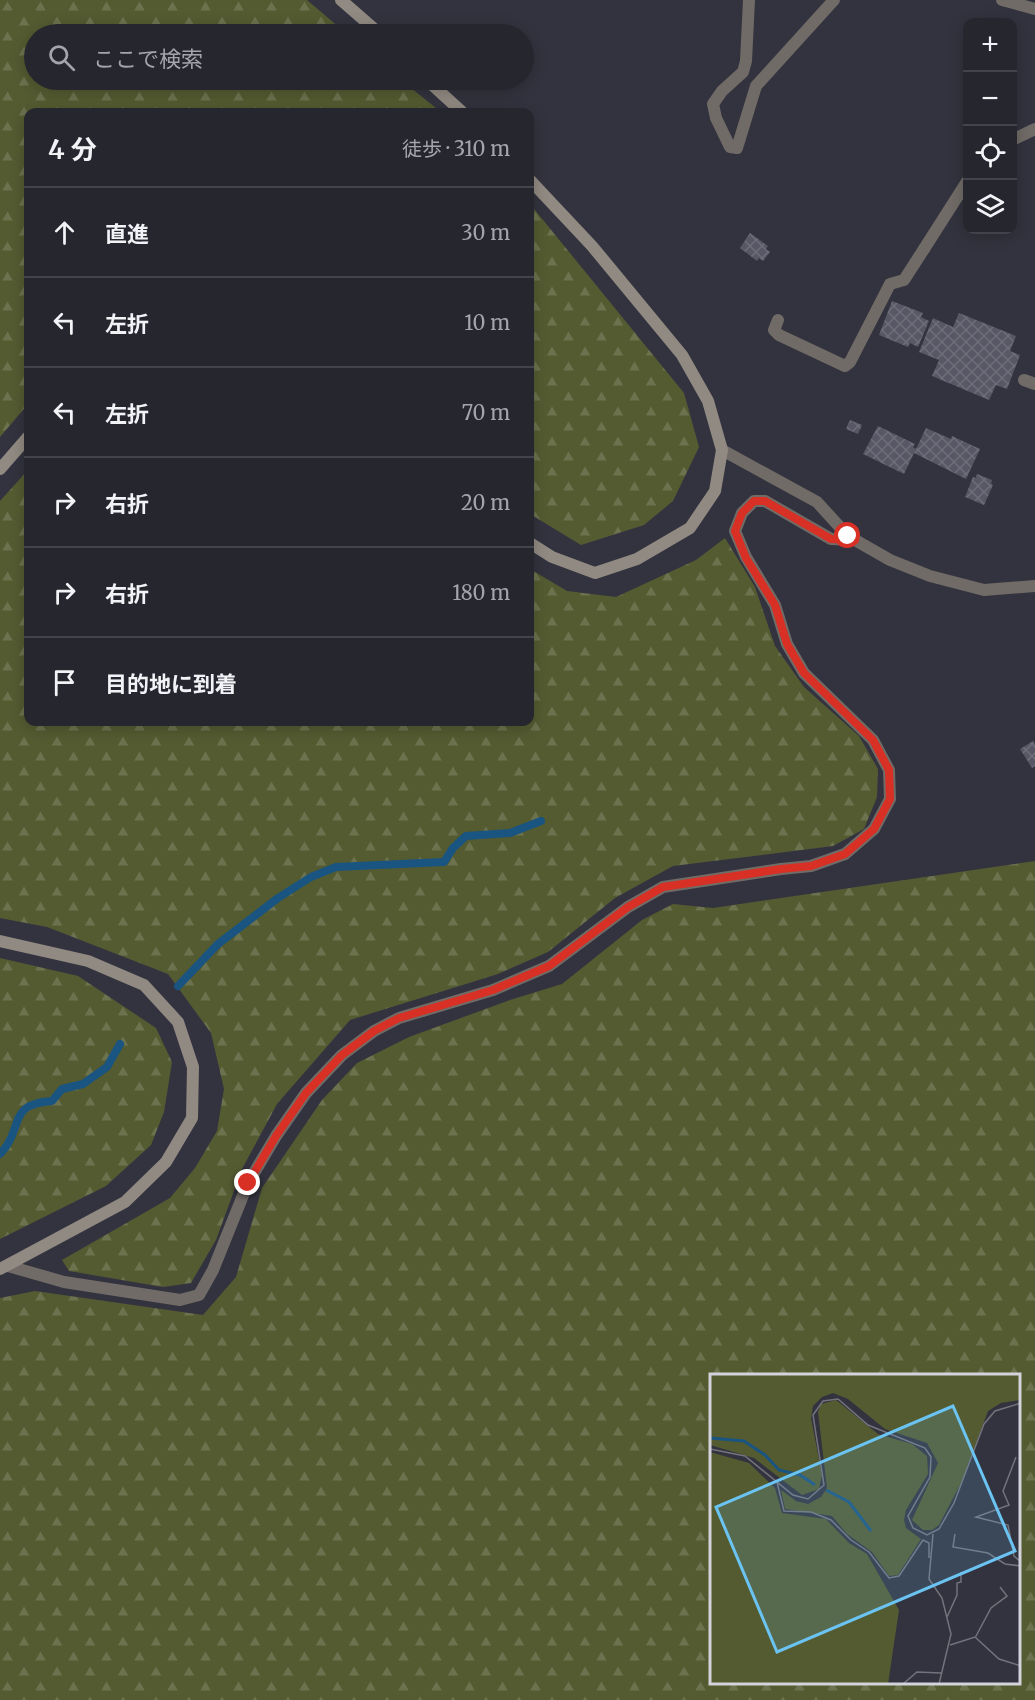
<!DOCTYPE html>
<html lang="ja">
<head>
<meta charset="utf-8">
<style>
  body { margin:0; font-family:Merriweather,"Noto Sans JP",serif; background:#2e2e37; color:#f1f3f6 }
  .controls { position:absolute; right:18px; top:18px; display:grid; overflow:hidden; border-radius:12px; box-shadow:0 3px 15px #0003 }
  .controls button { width:54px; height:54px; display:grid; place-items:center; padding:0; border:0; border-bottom:2px solid #42434b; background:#26262f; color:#f1f3f6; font:30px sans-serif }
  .stop { position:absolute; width:18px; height:18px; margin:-14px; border:4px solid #d93025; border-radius:50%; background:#fff }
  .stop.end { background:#d93025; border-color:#fff; box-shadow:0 2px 6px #0008 }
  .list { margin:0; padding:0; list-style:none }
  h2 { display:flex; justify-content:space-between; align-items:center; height:78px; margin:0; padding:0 24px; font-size:26px }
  h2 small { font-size:20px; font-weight:400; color:#a4a5aa }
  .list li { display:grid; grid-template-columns:39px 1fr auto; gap:18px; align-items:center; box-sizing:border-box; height:90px; padding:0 24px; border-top:2px solid #42434b }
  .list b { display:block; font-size:22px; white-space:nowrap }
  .list em { font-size:20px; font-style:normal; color:#a4a5aa }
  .icon { flex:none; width:33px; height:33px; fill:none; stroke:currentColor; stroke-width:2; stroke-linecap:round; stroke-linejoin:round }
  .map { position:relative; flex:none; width:1035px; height:1700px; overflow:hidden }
  .search { position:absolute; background:#26262f; box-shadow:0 3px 15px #0003; left:24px; top:24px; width:510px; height:66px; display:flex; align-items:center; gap:15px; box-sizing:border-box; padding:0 21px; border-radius:33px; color:#a4a5aa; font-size:22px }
  .panel { position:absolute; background:#26262f; box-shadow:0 3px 15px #0003; left:24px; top:108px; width:510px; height:618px; border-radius:12px }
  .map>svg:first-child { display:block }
  .forest { fill:url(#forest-firs); fill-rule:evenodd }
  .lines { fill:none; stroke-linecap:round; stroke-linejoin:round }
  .stream { stroke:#1a5481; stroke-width:8 }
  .building { fill:url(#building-cross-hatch) }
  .lane { stroke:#706b66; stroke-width:12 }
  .street { stroke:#706b66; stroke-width:12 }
  .secondary { stroke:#918a82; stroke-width:12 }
  .route { stroke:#d93025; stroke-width:8 }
  .inset-river { fill:none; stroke:#1a5481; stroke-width:3 }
  .inset-road { fill:none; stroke:#73737d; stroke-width:1.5 }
  .view { fill:#6bc3f2; fill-opacity:0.15; stroke:#6bc3f2; stroke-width:3 }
  .inset-edge { fill:none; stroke:#d3d3db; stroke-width:3 }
</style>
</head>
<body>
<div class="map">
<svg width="1035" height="1700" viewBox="0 0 1035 1700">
  <defs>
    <pattern id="forest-firs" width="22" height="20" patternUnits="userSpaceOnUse" patternTransform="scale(1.5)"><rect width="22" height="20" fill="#545b31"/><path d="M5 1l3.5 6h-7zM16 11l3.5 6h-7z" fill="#6c724e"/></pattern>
    <pattern id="building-cross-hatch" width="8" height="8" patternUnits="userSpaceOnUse" patternTransform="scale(1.5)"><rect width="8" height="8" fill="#575765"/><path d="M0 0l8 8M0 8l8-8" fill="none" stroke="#6e6e7a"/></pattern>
  </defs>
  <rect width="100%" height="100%" fill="#33333f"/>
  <g class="forest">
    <polygon points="0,0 307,0 347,34 34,34 34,80 401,80 441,112 28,112 28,404 0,437"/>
    <polygon points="530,204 684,393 699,447 673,501 644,525 581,545 530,514"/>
    <polygon points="28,470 28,722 530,722 530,569 567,591 616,597 696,560 725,538 755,587 775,646 804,687 859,736 878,769 877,797 864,829 833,846 673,866 615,898 548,952 498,974 350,1020 277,1104 242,1169 216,1240 191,1283 163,1287 69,1271 62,1260 170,1198 195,1168 217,1131 224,1089 211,1033 168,974 47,927 0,918 0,501"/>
    <path d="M1035,861v839h-1035v-402l35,-7 168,24 33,-38 26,-89 60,-88 35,-37 52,-26 101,-37 52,-16 80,-64 31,-16 40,4zM711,1376h307v308h-307z"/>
    <polygon points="0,958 78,976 156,1028 172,1062 164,1112 151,1145 106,1186 0,1239"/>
  </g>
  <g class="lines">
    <g class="stream">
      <polyline points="178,986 218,944 278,898 311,877 336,867 444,862 453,848 466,836 510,833 541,821"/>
      <path d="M0,1154c25,-26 6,-50 52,-53l10,-12 21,-5 24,-17 13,-23"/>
    </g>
  </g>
  <g class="building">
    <polygon points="750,233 768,246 766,249 770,252 763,261 759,258 757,261 740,248"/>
    <polygon points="892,301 923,313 921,317 929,321 918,347 910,343 908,347 879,335"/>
    <polygon points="959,313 1016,336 1010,351 1020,355 1007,389 996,385 989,400 932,376 939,360 919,352 933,318 953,327"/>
    <polygon points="850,420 862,425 858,434 846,429"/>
    <polygon points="878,426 915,444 913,447 916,449 926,428 951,439 952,436 980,449 966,479 914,453 904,474 863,454"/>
    <polygon points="977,474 992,480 991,484 993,485 984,505 965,497 973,477 976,478"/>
    <polygon points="1033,741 1035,744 1035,766 1032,768 1020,749"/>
  </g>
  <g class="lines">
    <g class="lane">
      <polyline points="778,320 774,330 779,335 845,366 850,362 890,284 904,280 924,249"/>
      <polyline points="1024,380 1035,384"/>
    </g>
    <g class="street">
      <polyline points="749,0 746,61 743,72 722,91 713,104 716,118 730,147 737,148 756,86 834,0"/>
      <polyline points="1002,0 1035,9"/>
      <polyline points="1012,140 1035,129"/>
      <polyline points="924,249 968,180"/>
      <polyline points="722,450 817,502 848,536 890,560 930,576 984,590 1035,586"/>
      <polyline points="8,1266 64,1282 180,1300 199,1295 213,1270 248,1183 276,1136 306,1093 342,1055 374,1031 399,1018 493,990 549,966 628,907 663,887 781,869 811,866 845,854 874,829 890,799 889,770 873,740 804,673 787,644 775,605 746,557 735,531 742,513 754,501 765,501 831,539 855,540"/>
    </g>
    <g class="secondary">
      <polyline points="341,0 380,34"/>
      <polyline points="427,80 462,112"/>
      <polyline points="530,180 592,246 682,355 708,401 722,450 715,491 690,528 637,559 595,573 552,557 530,543"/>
      <polyline points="0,469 28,437"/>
      <polyline points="0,941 88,961 144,985 178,1022 193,1067 192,1118 166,1162 125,1202 0,1269"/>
    </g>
  </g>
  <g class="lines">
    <polyline class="route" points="248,1183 276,1136 306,1093 342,1055 374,1031 399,1018 493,990 549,966 628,907 663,887 781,869 811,866 845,854 874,829 890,799 889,770 873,740 804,673 787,644 775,605 746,558 735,531 742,513 754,501 765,501 831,539 855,540 848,536"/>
  </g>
  <g transform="translate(710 1374)">
    <rect width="310" height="310" fill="#33333f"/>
    <path d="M0,1h310v25l-19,3 -13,8 -27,72 -22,42 -7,5h-9l-11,-10 26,-57 -11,-20 -42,-14 -37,-30 -15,-6 -11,4 -9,9 -2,12 11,57 -3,14 -17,6 -48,-37 -44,-13zM126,26l42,34 34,10 15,12 1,18 -22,36 -2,10 2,8 15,11 -23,36 -9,1 -17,-24 -25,-18 -15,-18 -47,-7 -4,-19 15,11 12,3 13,-7 6,-9 -9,-76 3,-8zM0,78l39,11 26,25 7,25 44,6 23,24 18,11 32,56 -11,74h-178z" fill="#545b31"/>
    <path class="inset-river" d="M0,64l34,3 21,14 14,15 21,5 15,10M116,116l23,12 22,29"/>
    <path class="inset-road" d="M0,75l35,7 48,39 15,4 16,-14 -11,-70 10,-14 15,-2 30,26 57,23 6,9 -1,20 -22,39 5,12 14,7 12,-6 15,-26 30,-79 11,-13 26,-8M306,83l-13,34 6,14 -33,12 32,8 6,31 7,6M67,108l7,29 27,1 20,8 20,20 18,12 20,26 10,-2 24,-36 6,3v15M223,160l-4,45 13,19 9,36 -12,50M245,160l-2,13 35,6 17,11 16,2M237,243l10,-22v-12l4,-1v-10M265,264l16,-30 16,-12 -7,-9M240,271l25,-8 24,22 22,7M193,310l14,-12 24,1"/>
    <path class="view" d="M243,32l62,145 -238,101 -61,-145z"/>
    <rect width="310" height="310" class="inset-edge"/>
  </g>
</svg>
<div class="controls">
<button>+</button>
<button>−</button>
<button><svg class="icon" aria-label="locate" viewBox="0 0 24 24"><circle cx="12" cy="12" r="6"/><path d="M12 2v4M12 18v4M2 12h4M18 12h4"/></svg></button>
<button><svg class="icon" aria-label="layers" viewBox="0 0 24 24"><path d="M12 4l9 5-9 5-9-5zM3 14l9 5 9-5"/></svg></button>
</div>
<div class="stop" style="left:848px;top:536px"></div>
<div class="stop end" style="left:248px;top:1183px"></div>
<div class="search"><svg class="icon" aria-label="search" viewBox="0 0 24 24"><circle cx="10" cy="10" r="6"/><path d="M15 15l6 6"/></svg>ここで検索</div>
<section class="panel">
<h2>4 分<small>徒歩 · 310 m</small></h2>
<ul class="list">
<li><svg class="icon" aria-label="ahead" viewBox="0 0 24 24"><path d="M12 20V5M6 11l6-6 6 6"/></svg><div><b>直進</b></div><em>30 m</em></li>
<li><svg class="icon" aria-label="left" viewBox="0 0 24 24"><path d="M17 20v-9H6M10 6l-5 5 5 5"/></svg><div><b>左折</b></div><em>10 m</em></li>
<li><svg class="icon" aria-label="left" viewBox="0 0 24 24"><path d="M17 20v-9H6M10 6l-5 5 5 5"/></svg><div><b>左折</b></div><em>70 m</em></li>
<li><svg class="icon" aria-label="right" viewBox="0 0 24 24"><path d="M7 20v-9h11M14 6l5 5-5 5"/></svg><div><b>右折</b></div><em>20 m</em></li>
<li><svg class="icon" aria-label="right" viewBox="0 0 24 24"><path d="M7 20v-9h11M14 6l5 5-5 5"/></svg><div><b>右折</b></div><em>180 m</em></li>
<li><svg class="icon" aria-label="arrive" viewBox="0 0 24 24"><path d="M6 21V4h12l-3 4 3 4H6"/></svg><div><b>目的地に到着</b></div></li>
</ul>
</section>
</div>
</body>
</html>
